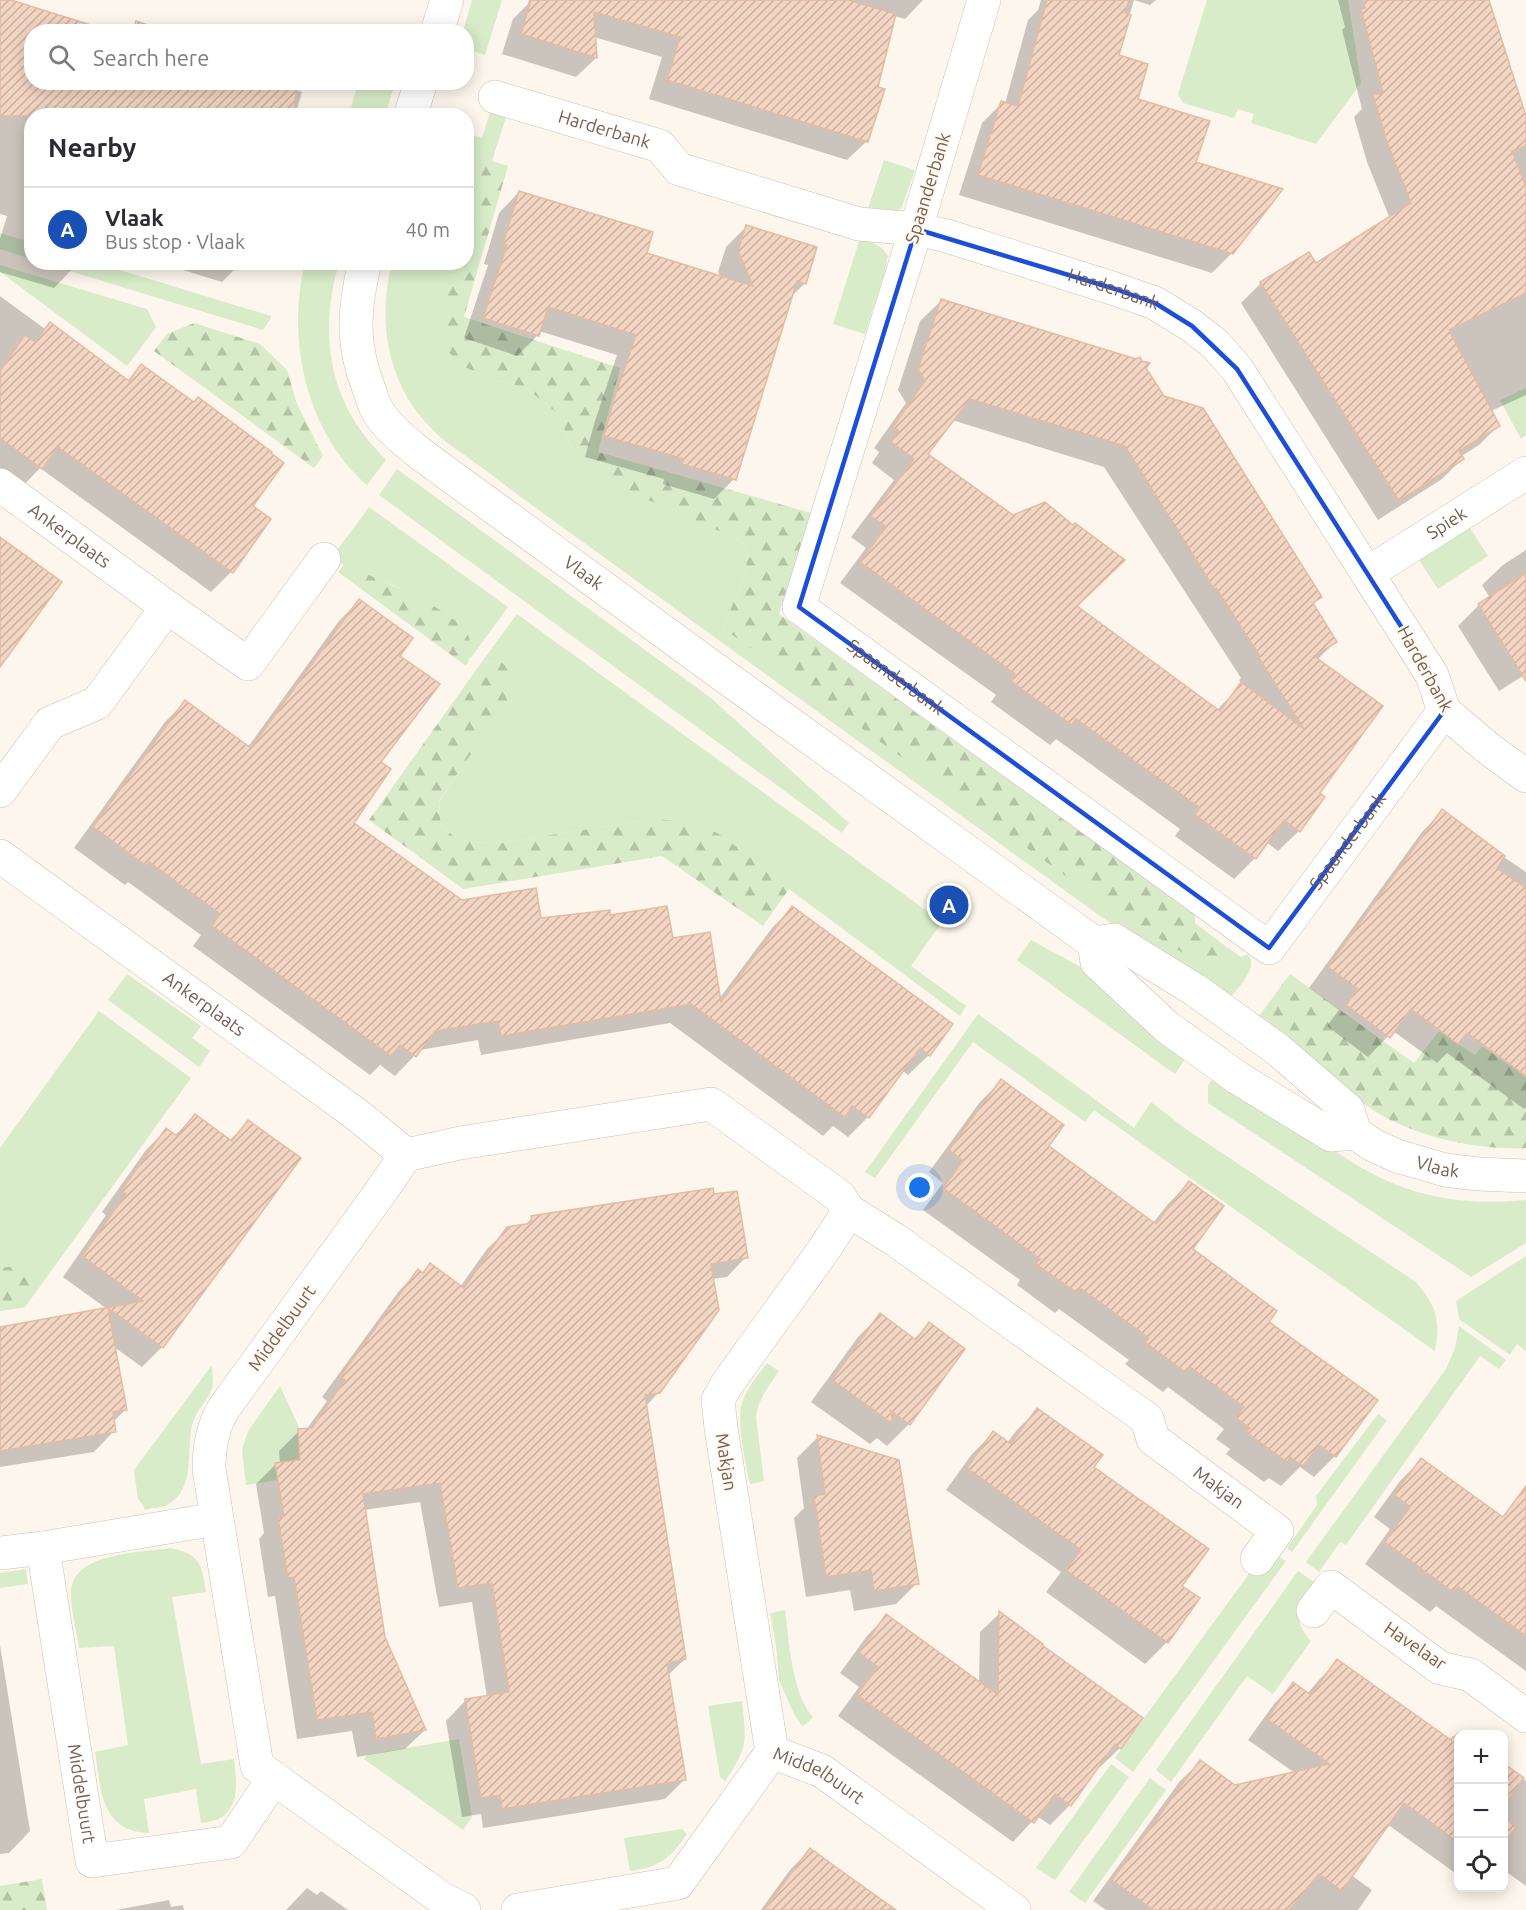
<!DOCTYPE html>
<html lang="en">
<head>
<meta charset="utf-8">
<style>
  body { margin:0; font-family:Ubuntu,sans-serif; background:#f7f7f7; color:#2b2b33 }
  .controls { position:absolute; right:18px; bottom:18px; display:grid; overflow:hidden; border-radius:12px; box-shadow:0 3px 15px #0003 }
  .controls button { width:54px; height:54px; display:grid; place-items:center; padding:0; border:0; border-bottom:2px solid #e1e1e2; background:#fff; color:#2b2b33; font:30px sans-serif }
  .you { position:absolute; left:920px; top:1188px; width:21px; height:21px; margin:-15px; border:4px solid #fff; border-radius:50%; background:#1a73e8; box-shadow:0 0 0 9px #1a73e833 }
  .badge { display:grid; place-items:center; width:39px; height:39px; border-radius:50%; background:#d93025; color:#fff; font-size:20px; font-weight:700 }
  .pin { position:absolute; translate:-50% -50%; border:3px solid #fff; box-shadow:0 2px 6px #0006 }
  .list { margin:0; padding:0; list-style:none }
  h2 { display:flex; justify-content:space-between; align-items:center; height:78px; margin:0; padding:0 24px; font-size:26px }
  h2 small { font-size:20px; font-weight:400; color:#7c7c81 }
  .list li { display:grid; grid-template-columns:39px 1fr auto; gap:18px; align-items:center; box-sizing:border-box; height:84px; padding:0 24px; border-top:2px solid #e1e1e2 }
  .list b { display:block; font-size:22px; white-space:nowrap }
  .list p { margin:0; font-size:20px; white-space:nowrap; color:#7c7c81 }
  .list em { font-size:20px; font-style:normal; color:#7c7c81 }
  .icon { flex:none; width:33px; height:33px; fill:none; stroke:currentColor; stroke-width:2; stroke-linecap:round; stroke-linejoin:round }
  .map { position:relative; flex:none; width:1526px; height:1910px; overflow:hidden }
  .search { position:absolute; background:#fff; box-shadow:0 3px 15px #0003; left:24px; top:24px; width:450px; height:66px; display:flex; align-items:center; gap:15px; box-sizing:border-box; padding:0 21px; border-radius:24px; color:#7c7c81; font-size:22px }
  .panel { position:absolute; background:#fff; box-shadow:0 3px 15px #0003; left:24px; top:108px; width:450px; height:162px; border-radius:24px }
  .map>svg:first-child { display:block }
  .grass { fill:#d8ecc9 }
  .forest { fill:url(#forest-firs) }
  .shadow { fill:#0003; fill-rule:evenodd }
  .building { fill:url(#building-hatch); stroke:#e6bba3; stroke-width:1.5; fill-rule:evenodd }
  .lines { fill:none; stroke-linecap:round; stroke-linejoin:round }
  .minor-casing { stroke:#d1beb0; stroke-width:34 }
  .tertiary-casing { stroke:#d1beb0; stroke-width:34 }
  .minor { stroke:#fff; stroke-width:33 }
  .tertiary { stroke:#fff; stroke-width:33 }
  .marked { fill:none; stroke:#1d4ed8; stroke-width:4.5; stroke-linejoin:round }
  .labels { text-anchor:middle; stroke-width:5; stroke-linejoin:round; paint-order:stroke }
  .street-label { font-size:18px; fill:#7a5c4d; stroke:#fffaf3 }
</style>
</head>
<body>
<div class="map">
<svg width="1526" height="1910" viewBox="0 0 1526 1910">
  <defs>
    <pattern id="forest-firs" width="22" height="20" patternUnits="userSpaceOnUse" patternTransform="scale(1.5)"><rect width="22" height="20" fill="#d8ecc9"/><path d="M5 1l3.5 6h-7zM16 11l3.5 6h-7z" fill="#b4c2a5"/></pattern>
    <pattern id="building-hatch" width="6" height="6" patternUnits="userSpaceOnUse" patternTransform="scale(1.5)"><rect width="6" height="6" fill="#f3d5c3"/><path d="M-1 1l2-2M0 6l6-6M5 7l2-2" fill="none" stroke="#cab0a1"/></pattern>
  </defs>
  <rect width="100%" height="100%" fill="#fdf6ec"/>
  <g class="grass">
    <polygon points="472,0 502,0 485,55 467,49 466,32 463,31"/>
    <polygon points="1207,0 1348,0 1361,83 1316,144 1251,123 1254,114 1238,109 1234,118 1183,103 1178,94"/>
    <polygon points="358,83 395,83 385,115 349,115"/>
    <polygon points="490,112 506,117 492,161 472,164 467,175 467,134 482,138"/>
    <polygon points="884,160 915,170 901,209 886,213 868,208"/>
    <polygon points="0,233 31,242 31,259 0,249"/>
    <path d="M860,238c12,4 21,7 28,18l-3,15 -20,63 -32,-10z"/>
    <polygon points="43,263 97,263 271,316 271,318 263,330"/>
    <path d="M305,263h34c-17,56 -14,115 20,165 8,12 18,22 27,32l-19,25c-61,-53 -81,-146 -62,-222z"/>
    <path d="M392,263h58l-2,4 14,99 30,13 34,9 32,26 15,37 162,87 12,8 -1,26 -23,56 506,325 -5,-8 17,12 7,-3c11,14 -10,33 -18,44l-130,-82 -582,-421c-18,-14 -37,-28 -55,-41 -11,-8 -23,-16 -32,-26 -44,-44 -54,-108 -39,-165z"/>
    <polygon points="0,265 147,309 156,327 127,366 0,272"/>
    <polygon points="1526,388 1526,435 1521,439 1500,400"/>
    <polygon points="397,469 711,698 849,823 842,833 379,495"/>
    <polygon points="369,507 508,607 470,659 468,636 452,618 395,586 344,565 332,557"/>
    <polygon points="1470,528 1488,556 1438,589 1419,560"/>
    <polygon points="517,614 942,922 911,966 966,1006 960,1016 789,889 724,837 653,819 493,844 460,840 441,827 439,802 461,768 514,673 500,661 481,663"/>
    <polygon points="1031,940 1079,966 1187,1056 1175,1074 1017,960"/>
    <polygon points="127,974 201,1026 192,1038 210,1051 199,1067 108,1000"/>
    <polygon points="99,1011 191,1078 25,1307 0,1311 0,1148"/>
    <path d="M978,1014l156,114 17,-26 35,27 230,153c20,24 25,37 19,69l-341,-241 -9,12 -112,-80 -98,136 -10,-6z"/>
    <path d="M1215,1076c35,22 70,44 105,66 28,17 56,37 88,47 39,13 78,15 118,11v43l-55,34 -263,-174v-18z"/>
    <polygon points="1526,1256 1526,1351 1517,1344 1510,1355 1459,1319 1456,1301"/>
    <polygon points="1459,1326 1506,1360 1499,1369 1480,1356 1346,1545 1340,1542 1319,1572 1306,1562 1446,1369 1455,1348"/>
    <path d="M767,1363l12,8c-10,15 -21,28 -23,46l8,64 -13,3 -2,-2c-3,-22 -13,-57 -7,-79 5,-15 16,-28 25,-40z"/>
    <path d="M212,1365c0,7 2,17 0,23 -4,12 -16,22 -20,37 -6,26 4,65 -25,80 -6,3 -15,3 -22,5l-2,-5 -5,-6 -4,-29z"/>
    <polygon points="280,1386 299,1427 302,1460 275,1463 278,1480 246,1485 242,1450 248,1431"/>
    <polygon points="1378,1414 1387,1420 1292,1552 1287,1548 1317,1505 1316,1496"/>
    <path d="M170,1548c29,5 32,16 36,44l-34,5 29,167 33,-5c4,30 6,61 -33,64l-5,-34 -52,10 5,34c-49,-1 -48,-45 -54,-81l33,-7 -14,-99 -35,2c-2,-14 -9,-43 -8,-56 2,-40 69,-39 99,-44z"/>
    <polygon points="1280,1557 1286,1561 1133,1772 1115,1758 1251,1571 1268,1570"/>
    <polygon points="26,1569 28,1584 0,1588 0,1573"/>
    <path d="M1298,1571l16,11c-15,22 -24,36 -3,59l-38,53 -26,-18 -76,106 -15,-12z"/>
    <path d="M785,1610c4,31 7,84 28,107l-8,8 -3,1 -8,-12 -15,-34 -3,-35 -6,-32z"/>
    <path d="M742,1701c4,39 7,46 -17,80l-5,-4 -12,-71z"/>
    <polygon points="459,1739 472,1817 463,1830 364,1759 367,1755"/>
    <polygon points="1111,1764 1129,1777 1055,1880 1036,1868"/>
    <polygon points="1150,1778 1166,1790 1085,1903 1069,1892"/>
    <path d="M682,1829l5,5c-17,24 -27,33 -57,37l-6,-33z"/>
  </g>
  <g class="forest">
    <polygon points="492,161 508,166 464,317 620,368 598,452 811,513 779,614 1195,915 1195,923 1224,945 1229,953 1221,969 1212,971 1110,908 723,628 746,572 747,546 735,538 637,495 605,474 573,451 558,414 526,388 492,379 462,366 444,347 444,303 448,267 450,263 466,262 466,212 470,196 467,175 472,164"/>
    <polygon points="194,323 260,344 287,370 297,404 323,456 314,468 154,351 167,334"/>
    <path d="M344,565c28,11 111,44 124,70 4,9 3,24 -2,31l-128,-94z"/>
    <polygon points="500,661 514,673 514,690 439,801 441,827 460,840 493,844 653,819 699,823 724,837 789,889 763,926 662,856 463,889 369,820 481,663"/>
    <path d="M1290,974l124,89 25,-32 36,24 7,-9 44,31v71c-49,2 -107,-10 -150,-36 -17,-11 -32,-24 -47,-36 -24,-19 -48,-38 -72,-57z"/>
    <polygon points="17,1266 32,1268 38,1278 34,1290 25,1307 0,1311 0,1268"/>
    <polygon points="42,1879 47,1910 0,1910 0,1886"/>
  </g>
  <g class="shadow">
    <polygon points="0,0 6,0 32,32 32,82 272,82 302,92 295,116 32,116 32,262 79,262 54,288 0,272 0,239 7,216 0,214"/>
    <polygon points="529,0 923,0 905,19 894,16 876,88 867,141 847,160 649,99 662,57 594,37 596,58 576,77 502,54 513,19 528,4"/>
    <polygon points="1041,0 1156,0 1150,5 1134,0 1117,56 1136,100 1194,163 1232,253 1212,273 959,195 982,123 1002,103 1005,104 1028,20 1038,10"/>
    <polygon points="1338,0 1487,0 1526,121 1526,395 1491,411 1499,425 1479,445 1460,457 1462,459 1442,479 1378,520 1241,303 1261,283 1316,265 1390,219 1367,162 1354,117 1362,109 1342,30 1345,27"/>
    <polygon points="136,23 163,32 127,32"/>
    <polygon points="519,192 645,254 721,277 718,272 726,247 746,227 805,283 790,298 734,479 714,499 663,484 664,479 585,457 595,421 617,355 539,331 538,335 517,356 464,338 488,265 484,264 499,213"/>
    <polygon points="157,262 242,262 222,282"/>
    <polygon points="0,296 45,329 127,381 141,366 269,454 231,572 211,592 40,468 21,488 0,473"/>
    <path d="M941,301l204,67 18,30 157,199 -8,8 23,37 -18,18v133l-18,38 -21,20 -12,-9 -11,16 -21,21 -59,-43 5,-7 -124,-90 -6,6 -59,-43 5,-7 -156,-112 26,-35 -15,-11 43,-57 -22,-17 7,-11 -5,-4 32,-45 -8,-13 22,-69zM952,420l152,47 137,211 -2,2 3,4 -26,27 -141,-104 -149,-153z"/>
    <polygon points="1526,550 1526,674 1499,691 1458,626 1479,605 1490,598 1482,585 1503,565"/>
    <polygon points="359,601 398,656 379,762 352,823 461,902 539,919 609,917 672,940 719,999 772,928 792,908 929,1055 908,1075 902,1070 868,1117 848,1137 833,1126 823,1136 670,1023 481,1055 478,1040 420,1050 395,1076 380,1065 370,1075 193,946 201,935 128,882 125,885 74,848 165,722 185,702 248,747 339,621"/>
    <polygon points="1443,811 1486,845 1526,872 1526,1107 1524,1109 1447,1053 1437,1063 1393,1031 1368,1057 1327,1026 1339,1010 1309,988 1422,832"/>
    <polygon points="1001,1081 1047,1147 1153,1223 1168,1204 1189,1183 1191,1250 1266,1323 1335,1456 1314,1477 1300,1467 1281,1486 1269,1478 1264,1482 1226,1454 1230,1449 1216,1439 1224,1429 1168,1387 1163,1392 1125,1364 1129,1360 1059,1309 1055,1313 1017,1285 1020,1280 923,1210 943,1183 929,1172 980,1102"/>
    <polygon points="195,1116 229,1141 248,1122 162,1347 142,1367 114,1347 125,1410 113,1422 114,1431 94,1452 0,1467 0,1328 107,1309 63,1277 106,1215 102,1212 146,1150 166,1130 174,1136"/>
    <polygon points="713,1196 746,1257 727,1277 712,1279 659,1392 646,1406 685,1659 667,1676 685,1779 665,1799 483,1828 481,1814 462,1817 446,1721 465,1701 487,1697 472,1602 439,1607 420,1502 364,1510 384,1637 425,1730 405,1749 357,1757 352,1731 297,1739 275,1596 268,1597 259,1539 264,1533 256,1484 276,1464 280,1464 279,1451 299,1431 306,1430 327,1401 322,1397 399,1291 418,1271 421,1274 430,1265 460,1287 487,1249 508,1229 524,1226 532,1218"/>
    <polygon points="880,1315 913,1340 929,1324 963,1350 909,1424 887,1446 877,1438 870,1444 811,1402 858,1337"/>
    <polygon points="1038,1409 1092,1467 1180,1586 1198,1598 1167,1642 1145,1664 1046,1592 1061,1572 946,1490 972,1454 993,1433 1007,1443 1016,1431"/>
    <polygon points="818,1437 917,1583 896,1604 854,1611 850,1590 806,1597 794,1518 804,1508 797,1458"/>
    <polygon points="1421,1460 1502,1518 1512,1507 1526,1512 1526,1671 1436,1606 1430,1612 1365,1564 1390,1529 1374,1517 1400,1481"/>
    <polygon points="1000,1613 1120,1748 1100,1767 1098,1766 1070,1805 1050,1825 1037,1816 1013,1842 838,1716 859,1687 840,1673 867,1636 886,1616 979,1684 980,1632"/>
    <polygon points="0,1645 30,1831 9,1853 0,1854"/>
    <polygon points="1337,1661 1449,1741 1458,1732 1462,1734 1458,1734 1458,1875 1387,1824 1351,1875 1372,1890 1358,1910 1106,1910 1093,1901 1180,1781 1200,1762 1234,1786 1295,1773 1248,1740 1274,1704 1293,1684 1307,1694 1318,1681"/>
    <polygon points="1504,1765 1526,1781 1526,1886 1504,1870"/>
    <polygon points="810,1850 893,1910 761,1910 790,1870"/>
    <polygon points="307,1888 317,1895 321,1891 348,1910 286,1910"/>
    <polygon points="169,1900 171,1907 183,1905 184,1910 116,1910"/>
  </g>
  <g class="building">
    <polygon points="0,0 11,0 113,32 32,32 32,82 298,82 293,116 0,116"/>
    <polygon points="531,0 848,0 896,14 878,87 885,89 868,142 667,80 680,37 594,12 597,58 521,34"/>
    <polygon points="1047,0 1129,0 1125,13 1131,15 1119,55 1148,64 1138,99 1210,121 1196,162 1283,189 1233,254 978,175 1001,101 1018,106"/>
    <polygon points="1363,0 1489,0 1526,116 1526,146 1512,151 1526,187 1526,293 1449,330 1500,426 1459,451 1464,459 1399,501 1260,282 1309,252 1316,263 1411,203 1387,142 1373,95 1383,93 1361,9 1365,8"/>
    <polygon points="136,21 168,32 133,32"/>
    <polygon points="519,191 653,232 647,253 753,286 738,251 746,225 817,247 806,284 797,281 736,480 682,464 684,459 604,436 613,402 636,335 548,307 539,336 483,318 507,245 503,244"/>
    <path d="M941,299l195,60 4,-2 2,4 8,2 -4,5 18,28 39,12 119,189 -9,6 24,39 -23,14 69,50 -63,87 5,4 -25,35 -16,-12 -28,39 -61,-44 5,-7 -124,-89 -4,6 -31,-22 -30,-22 4,-7 -155,-112 26,-35 -15,-11 43,-57 -23,-17 8,-11 -6,-4 32,-46 -7,-12zM970,399l155,47 90,144 1,-2 44,68 -1,2 45,71 -63,-47 -21,29 -143,-105 48,-46 -50,-37 -2,2 -28,-23 -32,13 -85,-61z"/>
    <polygon points="50,322 129,381 141,364 194,402 198,397 272,452 271,453 284,463 253,506 271,519 233,573 58,447 42,469 0,438 0,371 25,335 35,342"/>
    <polygon points="0,537 62,582 0,667"/>
    <polygon points="1526,573 1526,681 1478,604"/>
    <polygon points="359,599 413,638 400,656 440,684 381,762 391,769 354,823 462,900 536,888 541,918 610,910 610,915 667,906 673,938 710,932 721,1002 792,906 953,1024 930,1056 920,1048 869,1118 852,1106 845,1117 691,1004 501,1036 498,1021 435,1031 416,1057 400,1045 391,1056 212,926 220,914 149,862 147,866 93,827 185,700 251,748"/>
    <polygon points="1442,809 1505,856 1497,868 1526,888 1526,1076 1467,1033 1458,1044 1411,1009 1390,1038 1346,1005 1358,989 1328,967"/>
    <polygon points="1001,1079 1064,1125 1049,1146 1156,1224 1189,1181 1224,1206 1193,1249 1277,1311 1269,1322 1378,1400 1336,1457 1319,1445 1303,1466 1290,1457 1287,1462 1246,1432 1250,1428 1236,1418 1244,1407 1190,1367 1185,1372 1145,1342 1149,1338 1080,1288 1077,1293 1036,1264 1040,1259 943,1188 963,1161 949,1150"/>
    <polygon points="195,1114 232,1141 248,1120 301,1158 163,1348 108,1308 127,1410 113,1412 116,1432 0,1451 0,1327 143,1301 82,1256 126,1194 121,1191 166,1128 177,1136"/>
    <polygon points="713,1188 714,1194 737,1191 748,1258 711,1264 719,1310 660,1393 645,1395 686,1659 667,1663 686,1780 502,1809 500,1795 481,1798 465,1699 509,1692 492,1583 458,1588 440,1483 363,1494 385,1637 426,1730 376,1739 372,1712 317,1720 294,1577 288,1578 278,1518 284,1517 275,1463 300,1460 298,1429 312,1428 345,1380 340,1377 418,1269 423,1273 430,1263 464,1288 507,1227 532,1223 531,1216"/>
    <polygon points="880,1313 916,1340 929,1322 965,1349 910,1425 891,1411 893,1424 832,1380"/>
    <polygon points="1037,1408 1103,1455 1094,1467 1209,1549 1182,1586 1200,1598 1168,1643 1066,1570 1081,1550 967,1468 993,1431 1011,1444"/>
    <polygon points="817,1435 899,1460 919,1584 874,1591 871,1570 826,1577 814,1496 825,1494"/>
    <polygon points="1421,1458 1503,1517 1526,1486 1526,1636 1457,1586 1453,1592 1385,1542 1410,1507 1394,1495"/>
    <polygon points="999,1611 1043,1644 1042,1645 1143,1718 1121,1749 1115,1744 1071,1806 1055,1794 1034,1823 857,1695 878,1667 859,1653 886,1614 998,1695"/>
    <polygon points="1337,1659 1451,1740 1453,1737 1458,1737 1458,1842 1404,1803 1342,1891 1319,1874 1289,1910 1153,1910 1112,1880 1200,1760 1235,1785 1329,1764 1267,1719 1293,1682 1311,1695"/>
    <polygon points="1503,1763 1524,1778 1503,1807"/>
    <polygon points="1503,1818 1516,1827 1503,1844"/>
    <polygon points="810,1848 840,1870 896,1910 764,1910"/>
  </g>
  <g class="lines">
    <g class="minor-casing">
      <g id="minor">
        <path id="s1" d="M984,0l-68,229 -117,378 470,341 175,-237"/>
        <path id="s2" d="M495,97l165,49 19,23 180,55 57,5 31,7 168,53 40,14 37,23 23,18 22,25 195,306 12,36 45,38 37,27"/>
        <path id="s3" d="M0,485l167,122 81,57 76,-105"/>
        <path id="s4" d="M1368,573l158,-100"/>
        <polyline points="0,791 50,723 97,703 167,607"/>
        <path id="s5" d="M0,856l356,258 50,41"/>
        <path id="s6" d="M406,1155l54,-12 251,-39 128,92 10,15 45,28 253,180 6,20 124,92 -20,28"/>
        <path d="M406,1155l-29,42 -153,211c-12,19 -15,39 -15,61l48,297 184,132 23,12"/>
        <path id="s7" d="M216,1519l-173,29 49,313 139,-19 43,-64"/>
        <polyline points="0,1553 43,1548"/>
        <polyline points="1313,1611 1331,1587 1440,1668 1471,1675 1526,1716"/>
        <polyline points="772,1752 721,1428 718,1400 727,1384 823,1251 849,1211"/>
        <path id="s8" d="M518,1910l160,-27 94,-131 50,19 192,139"/>
      </g>
    </g>
    <g class="tertiary-casing">
      <g id="tertiary">
        <polyline points="437,32 447,0"/>
        <polyline points="410,116 421,82"/>
        <path id="s9" d="M365,262c-11,45 -14,81 3,124 3,8 5,16 8,22 10,19 30,34 46,47l305,223 367,265 3,19 70,65 71,51 93,57 24,-2 18,12 24,11 48,14 33,4 48,2"/>
        <polyline points="1094,943 1114,940 1195,990 1277,1049 1348,1110 1355,1133"/>
      </g>
    </g>
    <use href="#minor" class="minor"/>
    <use href="#tertiary" class="tertiary"/>
  </g>
  <path class="marked" d="M916,229l199,60 40,14 37,23 45,43 195,306 12,36 -175,237 -470,-341z"/>
  <g class="labels">
    <g class="street-label">
      <text dy="6" stroke="none"><textPath href="#s2" startOffset="114">Harderbank</textPath></text>
      <text transform="translate(928 188) rotate(-73)" y="6">Spaanderbank</text>
      <text dy="6" stroke="none"><textPath href="#s2" startOffset="654">Harderbank</textPath></text>
      <text dy="6" stroke="none"><textPath href="#s4" startOffset="93">Spiek</textPath></text>
      <text dy="6" stroke="none"><textPath href="#s3" startOffset="86">Ankerplaats</textPath></text>
      <text dy="6" stroke="none"><textPath href="#s9" startOffset="416">Vlaak</textPath></text>
      <text transform="translate(1425 669) rotate(61)" y="6">Harderbank</text>
      <text dy="6" stroke="none"><textPath href="#s1" startOffset="754">Spaanderbank</textPath></text>
      <text dy="6" stroke="none"><textPath href="#s1" startOffset="1348">Spaanderbank</textPath></text>
      <text dy="6" stroke="none"><textPath href="#s5" startOffset="252">Ankerplaats</textPath></text>
      <text dy="6" stroke="none"><textPath href="#s9" startOffset="1472">Vlaak</textPath></text>
      <text transform="translate(282 1328) rotate(-54)" y="6">Middelbuurt</text>
      <text transform="translate(726 1462) rotate(81)" y="6">Makjan</text>
      <text dy="6" stroke="none"><textPath href="#s6" startOffset="951">Makjan</textPath></text>
      <text transform="translate(1415 1646) rotate(34)" y="6">Havelaar</text>
      <text dy="6" stroke="none"><textPath href="#s8" startOffset="376">Middelbuurt</textPath></text>
      <text dy="6" stroke="none"><textPath href="#s7" startOffset="424">Middelbuurt</textPath></text>
    </g>
  </g>
</svg>
<div class="controls">
<button>+</button>
<button>−</button>
<button><svg class="icon" aria-label="locate" viewBox="0 0 24 24"><circle cx="12" cy="12" r="6"/><path d="M12 2v4M12 18v4M2 12h4M18 12h4"/></svg></button>
</div>
<div class="you"></div>
<div class="pin badge" style="left:949px;top:905px;background:#1a4fb4">A</div>
<div class="search"><svg class="icon" aria-label="search" viewBox="0 0 24 24"><circle cx="10" cy="10" r="6"/><path d="M15 15l6 6"/></svg>Search here</div>
<section class="panel">
<h2>Nearby<small></small></h2>
<ul class="list">
<li><span class="badge" style="background:#1a4fb4">A</span><div><b>Vlaak</b><p>Bus stop · Vlaak</p></div><em>40 m</em></li>
</ul>
</section>
</div>
</body>
</html>
